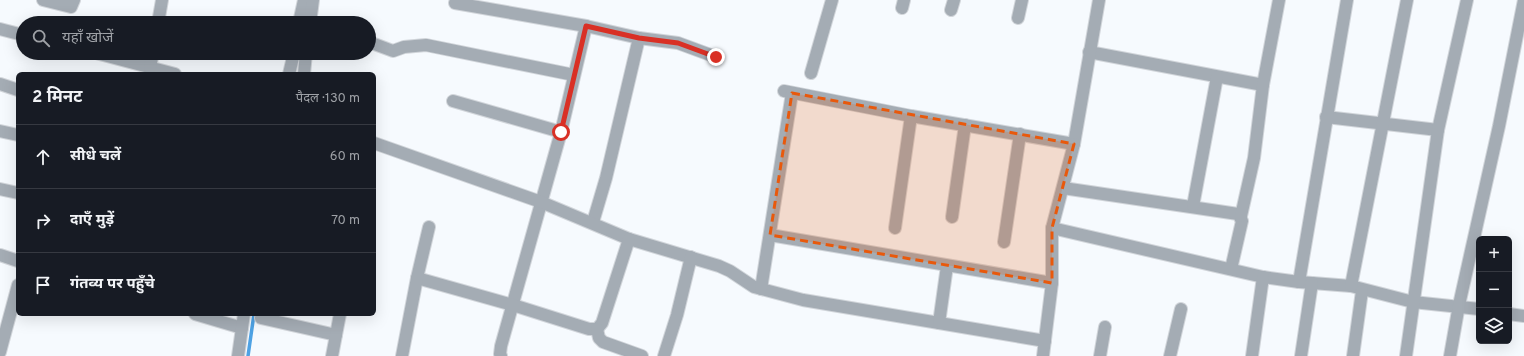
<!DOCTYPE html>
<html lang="hi">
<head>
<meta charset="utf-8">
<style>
  body { margin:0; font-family:Overpass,"Noto Sans Devanagari",sans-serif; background:#242831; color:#f1f3f6 }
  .controls { position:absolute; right:12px; bottom:12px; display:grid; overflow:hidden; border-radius:6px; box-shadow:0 4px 16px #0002 }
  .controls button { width:36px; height:36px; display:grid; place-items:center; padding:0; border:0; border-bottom:1px solid #363941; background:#171b24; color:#f1f3f6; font:20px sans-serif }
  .stop { position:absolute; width:12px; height:12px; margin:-9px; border:3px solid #d93025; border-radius:50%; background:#fff }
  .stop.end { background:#d93025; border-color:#fff; box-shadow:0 1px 4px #0008 }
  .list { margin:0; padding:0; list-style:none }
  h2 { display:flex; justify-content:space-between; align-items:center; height:52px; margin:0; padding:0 16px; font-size:17px }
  h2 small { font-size:13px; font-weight:400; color:#9ea1a6 }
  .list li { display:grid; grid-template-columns:26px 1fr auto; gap:12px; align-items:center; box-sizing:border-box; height:64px; padding:0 16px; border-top:1px solid #363941 }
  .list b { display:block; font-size:15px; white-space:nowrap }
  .list em { font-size:13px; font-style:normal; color:#9ea1a6 }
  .icon { flex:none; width:22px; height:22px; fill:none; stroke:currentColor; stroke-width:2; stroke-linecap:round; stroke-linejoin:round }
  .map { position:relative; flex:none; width:1524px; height:356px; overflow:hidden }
  .search { position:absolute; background:#171b24; box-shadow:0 4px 16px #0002; left:16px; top:16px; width:360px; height:44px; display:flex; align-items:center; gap:10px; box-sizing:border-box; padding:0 14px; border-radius:22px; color:#9ea1a6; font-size:15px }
  .panel { position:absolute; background:#171b24; box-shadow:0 4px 16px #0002; left:16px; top:72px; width:360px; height:244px; border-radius:6px }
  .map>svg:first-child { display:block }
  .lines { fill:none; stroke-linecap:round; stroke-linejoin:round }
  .stream { stroke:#4ea2e4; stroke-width:3.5 }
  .minor-casing { stroke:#d1d5da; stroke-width:14 }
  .minor { stroke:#a4acb4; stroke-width:12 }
  .route { stroke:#d93025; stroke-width:5 }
  .marked { fill:#e8590c; fill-opacity:0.2; stroke:#e8590c; stroke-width:3; stroke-dasharray:8 5; stroke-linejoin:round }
</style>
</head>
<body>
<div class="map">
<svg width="1524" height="356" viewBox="0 0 1524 356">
  <rect width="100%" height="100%" fill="#f6fafe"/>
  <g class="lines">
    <polyline class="stream" points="248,356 254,314"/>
    <g class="minor-casing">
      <g id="minor">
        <polyline points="43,0 71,7 74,0"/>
        <polyline points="455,3 586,26 561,132 501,346 500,354 501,356"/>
        <polyline points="902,8 904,0"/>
        <polyline points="951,10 954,0"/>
        <polyline points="1018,18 1022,0"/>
        <polyline points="158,23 162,0"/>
        <polyline points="299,23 304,0"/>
        <polyline points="310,23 313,0"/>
        <polyline points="586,26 639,38 606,178 593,222"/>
        <polyline points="0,29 23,35"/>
        <polyline points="639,38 678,43 716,57"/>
        <polyline points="369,42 393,51 404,47 426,45 574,75"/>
        <polyline points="1089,52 1263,85"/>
        <polyline points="96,53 175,74"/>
        <polyline points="150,67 153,53"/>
        <polyline points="811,73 832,0"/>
        <polyline points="289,74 294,53"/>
        <polyline points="304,74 306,53"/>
        <polyline points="0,84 18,90"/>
        <polyline points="784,91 911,116 1074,144 1099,0"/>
        <polyline points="453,101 561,132"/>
        <polyline points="1326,117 1438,130"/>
        <polyline points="0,131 18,135"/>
        <polyline points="374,143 541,202 629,239 719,266 730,271 754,287 803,300 939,323"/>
        <polyline points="1063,188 1238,214 1242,221 1231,269"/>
        <polyline points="0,189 18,193"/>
        <polyline points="1193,206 1217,77"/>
        <polyline points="1241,216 1254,158 1263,85 1279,0"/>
        <polyline points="952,217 965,125"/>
        <polyline points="895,228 911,116"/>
        <polyline points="1052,228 1263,277 1299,282 1351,286 1413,302 1479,309"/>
        <polyline points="770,235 1052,283"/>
        <polyline points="1004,242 1020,134"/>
        <polyline points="0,255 18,261"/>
        <polyline points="947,266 939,323 1045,341"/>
        <polyline points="417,278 513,305 589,329 597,329 602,323 629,239"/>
        <polyline points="1299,282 1347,0"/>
        <polyline points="1351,286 1407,0"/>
        <polyline points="761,289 792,93"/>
        <polyline points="195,314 242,328"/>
        <polyline points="1509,314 1524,316"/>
        <polyline points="261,318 336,335"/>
        <polyline points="597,329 599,338 603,342 642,356"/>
        <polyline points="0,352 18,285"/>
        <polyline points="238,356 244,314"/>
        <polyline points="332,356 340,314"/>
        <polyline points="402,356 417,278 429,227"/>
        <polyline points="664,356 677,315 691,257"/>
        <polyline points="1043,356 1052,283 1052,228 1074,144"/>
        <polyline points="1100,356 1105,327"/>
        <polyline points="1170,356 1181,309"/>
        <polyline points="1252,356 1263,277"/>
        <polyline points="1301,356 1312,283"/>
        <polyline points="1353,356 1362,291"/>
        <polyline points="1406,356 1438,130 1467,0"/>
        <polyline points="1450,356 1459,305 1499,126 1524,0"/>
      </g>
    </g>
    <use href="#minor" class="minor"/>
  </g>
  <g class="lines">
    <polyline class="route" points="561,132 586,26 639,38 678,43 716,57"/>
  </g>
  <path class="marked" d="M792,93l282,51 -22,84v55l-282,-48z"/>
</svg>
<div class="controls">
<button>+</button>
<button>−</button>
<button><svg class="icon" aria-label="layers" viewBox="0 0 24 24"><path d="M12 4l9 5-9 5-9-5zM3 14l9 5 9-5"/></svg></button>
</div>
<div class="stop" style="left:561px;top:132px"></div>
<div class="stop end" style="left:716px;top:57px"></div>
<div class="search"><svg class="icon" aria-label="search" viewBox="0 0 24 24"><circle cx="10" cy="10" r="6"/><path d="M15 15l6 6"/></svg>यहाँ खोजें</div>
<section class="panel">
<h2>2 मिनट<small>पैदल · 130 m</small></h2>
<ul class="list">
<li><svg class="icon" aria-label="ahead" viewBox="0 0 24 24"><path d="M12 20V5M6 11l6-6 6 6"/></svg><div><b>सीधे चलें</b></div><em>60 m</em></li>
<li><svg class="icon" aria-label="right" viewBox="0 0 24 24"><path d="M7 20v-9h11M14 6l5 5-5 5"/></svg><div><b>दाएँ मुड़ें</b></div><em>70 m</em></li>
<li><svg class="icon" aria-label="arrive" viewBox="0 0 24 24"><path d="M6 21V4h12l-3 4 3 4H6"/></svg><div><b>गंतव्य पर पहुँचे</b></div></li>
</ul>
</section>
</div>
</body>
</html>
